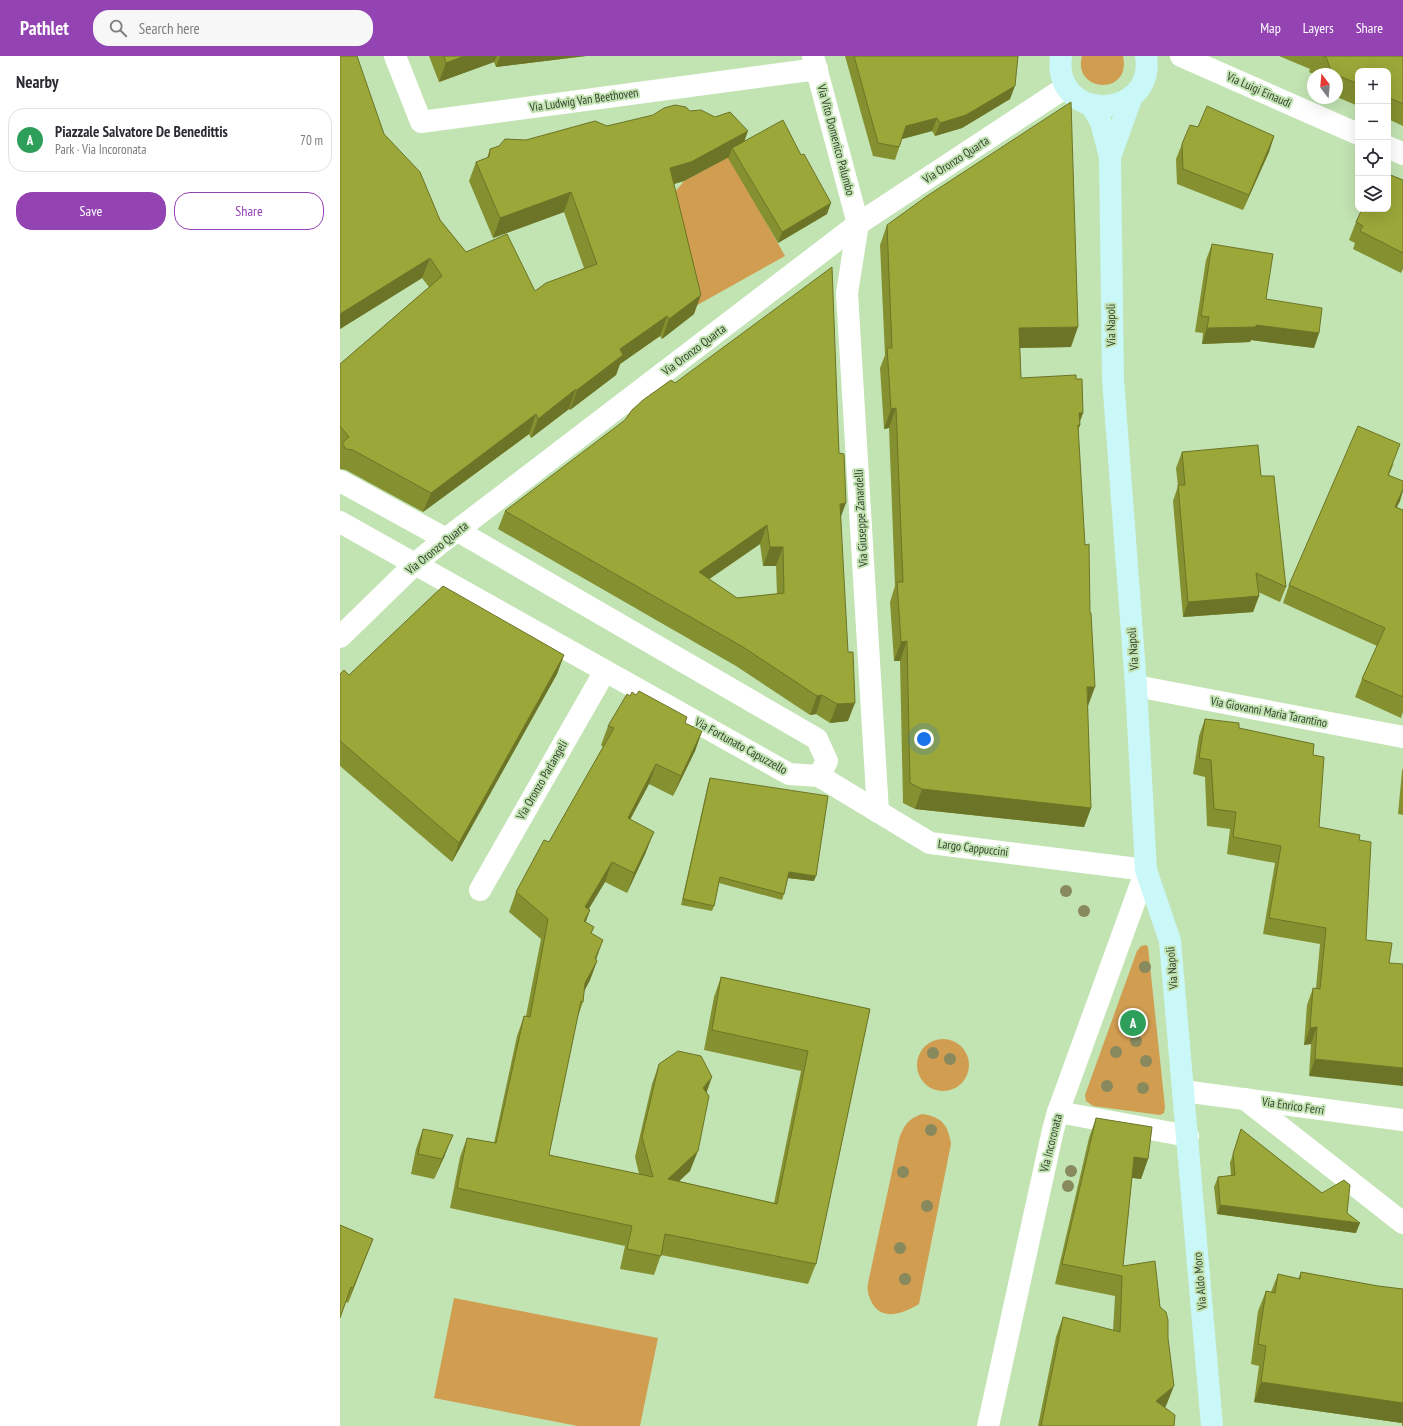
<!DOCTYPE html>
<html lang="en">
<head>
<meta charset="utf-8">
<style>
  body { margin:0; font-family:"PT Sans Narrow",sans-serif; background:#f7f7f7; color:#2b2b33 }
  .controls { position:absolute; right:12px; top:12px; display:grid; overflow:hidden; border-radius:8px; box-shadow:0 4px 16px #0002 }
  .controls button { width:36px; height:36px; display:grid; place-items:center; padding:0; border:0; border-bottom:1px solid #e1e1e2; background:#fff; color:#2b2b33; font:20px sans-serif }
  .compass { position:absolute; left:967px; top:12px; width:36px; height:36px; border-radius:50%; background:#fff; box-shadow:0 4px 16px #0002; rotate:344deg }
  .you { position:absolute; left:584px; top:683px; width:14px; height:14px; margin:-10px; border:3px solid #fff; border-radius:50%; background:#1a73e8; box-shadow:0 0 0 6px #1a73e833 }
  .badge { display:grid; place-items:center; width:26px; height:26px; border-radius:50%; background:#9443b3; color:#fff; font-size:13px; font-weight:700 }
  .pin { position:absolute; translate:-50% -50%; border:2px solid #fff; box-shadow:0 1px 4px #0006 }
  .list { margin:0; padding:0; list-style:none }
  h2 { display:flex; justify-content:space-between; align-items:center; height:52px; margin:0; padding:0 16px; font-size:17px }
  h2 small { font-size:13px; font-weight:400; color:#7c7c81 }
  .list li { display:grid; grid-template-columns:26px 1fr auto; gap:12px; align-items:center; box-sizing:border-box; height:64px; margin:0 8px 8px; padding:0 8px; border:1px solid #e1e1e2; border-radius:16px }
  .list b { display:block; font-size:15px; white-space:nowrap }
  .list p { margin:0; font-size:13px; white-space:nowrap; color:#7c7c81 }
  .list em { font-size:13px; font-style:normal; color:#7c7c81 }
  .actions { display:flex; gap:8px; padding:12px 16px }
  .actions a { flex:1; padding:9px 0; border:1px solid #9443b3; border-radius:16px; text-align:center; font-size:14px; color:#9443b3 }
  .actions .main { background:#9443b3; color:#fff }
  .icon { flex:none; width:22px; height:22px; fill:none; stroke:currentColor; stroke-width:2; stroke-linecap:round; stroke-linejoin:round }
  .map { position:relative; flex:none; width:1063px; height:1370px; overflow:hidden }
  header { display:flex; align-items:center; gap:24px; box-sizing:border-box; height:56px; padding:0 20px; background:#9443b3; color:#fff }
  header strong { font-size:19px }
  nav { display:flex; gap:22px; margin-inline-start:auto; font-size:14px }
  .search { width:280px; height:36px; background:#f7f7f7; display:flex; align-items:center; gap:10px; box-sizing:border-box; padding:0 14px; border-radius:16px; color:#7c7c81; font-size:15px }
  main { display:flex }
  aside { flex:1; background:#fff }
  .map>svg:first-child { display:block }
  .green { fill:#d09d51 }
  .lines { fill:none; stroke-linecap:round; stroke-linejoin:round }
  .pedestrian { stroke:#fff; stroke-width:22 }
  .minor { stroke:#fff; stroke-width:22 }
  .tertiary { stroke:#fff; stroke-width:22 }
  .secondary { stroke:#caf7f7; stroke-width:22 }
  .tree { fill:#88895d }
  .wall { fill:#859030; fill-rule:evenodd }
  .shaded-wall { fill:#6c7527 }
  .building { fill:#9ba738; stroke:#6c7527; fill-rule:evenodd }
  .labels { text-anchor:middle; stroke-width:4; stroke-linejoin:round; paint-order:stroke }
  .street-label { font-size:12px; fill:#34412d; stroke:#c2e3b2 }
</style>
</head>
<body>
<header>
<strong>Pathlet</strong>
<div class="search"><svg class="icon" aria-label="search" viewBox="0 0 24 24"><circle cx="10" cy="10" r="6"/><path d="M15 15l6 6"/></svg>Search here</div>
<nav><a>Map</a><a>Layers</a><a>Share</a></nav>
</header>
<main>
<aside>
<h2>Nearby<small></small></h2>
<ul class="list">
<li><span class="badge" style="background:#2e9e5b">A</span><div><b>Piazzale Salvatore De Benedittis</b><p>Park · Via Incoronata</p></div><em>70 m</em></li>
</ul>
<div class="actions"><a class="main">Save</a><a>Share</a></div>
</aside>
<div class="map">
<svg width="1063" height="1370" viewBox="0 0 1063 1370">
  <rect width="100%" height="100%" fill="#c2e3b2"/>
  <g class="green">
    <path d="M742,0h41c9,40 -51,37 -41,0z"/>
    <polygon points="389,101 445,200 352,252 326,147 344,125"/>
    <polygon points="806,889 808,891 825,1051 824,1057 820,1059 753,1050 746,1045 745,1039 797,895 801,890"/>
    <circle cx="603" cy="1009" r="26"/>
    <path d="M582,1058c20,3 26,11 29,30l-32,160c-15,9 -36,18 -47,-1 -4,-8 -5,-12 -4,-20l31,-144c5,-14 9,-20 23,-25z"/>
    <polygon points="114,1242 318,1282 300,1370 238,1370 94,1342"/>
  </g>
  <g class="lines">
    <polyline class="pedestrian" points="905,1043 1063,1167"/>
    <g class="minor">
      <polyline points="55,0 81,66 477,13"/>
      <polyline points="473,0 518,168 507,237 538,756"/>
      <polyline points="841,0 1018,78"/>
      <polyline points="1048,91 1063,98"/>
      <polyline points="0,425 106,483"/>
      <polyline points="0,466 449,718 479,720 487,705 477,683 118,475"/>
      <polyline points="0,581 76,507 98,489 518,168 726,31"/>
      <polyline points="796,630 1063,681"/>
      <polyline points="479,720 590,787 806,814"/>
      <polyline points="140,834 265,615"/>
      <polyline points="648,1370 713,1074 718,1056"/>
    </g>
    <g class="tertiary">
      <polyline points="806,814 718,1056 848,1080"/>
      <polyline points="843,1035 1063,1064"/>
    </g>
    <g class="secondary">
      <path d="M721,0c-9,68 95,65 85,0"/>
      <polyline points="751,49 761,66 770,101 773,323 796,630 806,814 830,885 872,1370"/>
      <polyline points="770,101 792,40"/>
    </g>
  </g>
  <g class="tree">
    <circle cx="726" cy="835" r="6"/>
    <circle cx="744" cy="855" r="6"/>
    <circle cx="805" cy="911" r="6"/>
    <circle cx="793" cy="965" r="6"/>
    <circle cx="796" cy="985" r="6"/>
    <circle cx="776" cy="996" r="6"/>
    <circle cx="593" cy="997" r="6"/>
    <circle cx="610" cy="1003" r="6"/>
    <circle cx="806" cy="1005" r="6"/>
    <circle cx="767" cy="1030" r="6"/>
    <circle cx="803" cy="1032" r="6"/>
    <circle cx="591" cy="1074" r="6"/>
    <circle cx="731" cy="1115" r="6"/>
    <circle cx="563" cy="1116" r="6"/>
    <circle cx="728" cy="1130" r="6"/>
    <circle cx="587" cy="1150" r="6"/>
    <circle cx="560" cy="1192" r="6"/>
    <circle cx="565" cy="1223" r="6"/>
  </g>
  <g class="wall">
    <polygon points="0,0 44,78 100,164 126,196 195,235 244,212 224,156 153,182 129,125 136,106 147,102 150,93 186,84 350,55 404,85 487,158 438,187 388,102 389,101 344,125 334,128 354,258 322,283 320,280 280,308 276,319 230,354 229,353 191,382 189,378 83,456 6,414 0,413 0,308 89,231 82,222 0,273"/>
    <polygon points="89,0 246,0 156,11 154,6 99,26"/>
    <polygon points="505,0 678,0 670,43 622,72 595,80 592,75 562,83 555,104 533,100"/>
    <polygon points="939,0 1063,0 1063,70 1048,63 1048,15 1018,15 1018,50 997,41 997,18 973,18 969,16 970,13"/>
    <polygon points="858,71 934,80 929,96 903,154 837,128 836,103 842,88"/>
    <polygon points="1063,124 1063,213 1061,217 1013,193 1015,187 1009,184 1016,166"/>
    <polygon points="547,169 731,291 680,292 681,322 743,357 740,366 740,369 738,374 751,752 744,771 575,753 563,747 560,605 554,605 550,546 555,530 549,372 544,373 540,312 545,299 540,189"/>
    <polygon points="872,188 926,243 979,277 974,292 911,284 910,286 862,288 863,277 855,276 866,204"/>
    <path d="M335,327l166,135 7,203 -18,2 -14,-9 -6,1 -74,-49 -238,-137 7,-18zM420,488l3,22h13l1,28 -40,4 -28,-19z"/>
    <polygon points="842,396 921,420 946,531 940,546 918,536 919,540 913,556 843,561 833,445 838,430 836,412"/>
    <polygon points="1054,407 1049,419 1060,445 1056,451 1063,454 1063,656 1061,662 1015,641 1022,623 1037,590 943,547 949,529"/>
    <polygon points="224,599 217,618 112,806 0,710 0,618 9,619"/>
    <polygon points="865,663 899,672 973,699 979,771 1019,784 1026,884 969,1020 971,988 964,989 967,949 973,932 976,932 980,888 923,878 935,807 887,798 890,773 867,770 865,721 853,718 859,680"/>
    <polygon points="345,668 362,675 355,695 333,740 309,728 290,764 306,796 287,837 265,826 248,853 250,854 245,866 252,877 256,903 257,905 250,924 244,935 243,946 237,963 209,1099 299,1118 295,1101 312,1028 319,1008 366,1037 350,1115 339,1125 434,1147 461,1015 364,994 374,941 381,921 530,953 476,1208 468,1228 321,1199 314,1219 280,1213 285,1190 110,1152 120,1101 127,1082 154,1087 177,980 184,960 186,960 201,883 169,856 176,836 209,786 263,691 261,689 268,670"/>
    <polygon points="1063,712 1063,759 1058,758 1062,715"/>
    <polygon points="370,722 474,825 448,822 444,838 442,844 379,827 374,850 372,855 341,849 368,728"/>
    <polygon points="756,1062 808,1103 801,1123 792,1122 783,1210 826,1350 825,1351 834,1370 698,1370 716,1281 723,1261 773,1275 775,1240 715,1228 749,1082"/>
    <polygon points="83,1073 105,1099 94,1123 71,1118 76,1093"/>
    <polygon points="901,1073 1007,1157 1016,1177 877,1158 874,1131 878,1121 891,1120 890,1107"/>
    <polygon points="0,1169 33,1183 8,1247 6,1246"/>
    <polygon points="961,1216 1038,1230 1063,1233 1063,1370 1062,1370 1062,1367 914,1346 919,1310 911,1308 918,1255 926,1235 931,1236 938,1218 958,1223"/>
  </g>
  <g class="shaded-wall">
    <polygon points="124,0 157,0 154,6 99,26 106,7"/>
    <polygon points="160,0 246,0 156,11"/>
    <polygon points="675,30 670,43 622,72 595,80 600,67"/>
    <polygon points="597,62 592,75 562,83 566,70"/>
    <polygon points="408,75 401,95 392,92 389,101 344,125 323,131 330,112"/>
    <polygon points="934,80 929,96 903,154 909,139"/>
    <polygon points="231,136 224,156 153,182 160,162"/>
    <polygon points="491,147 487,158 438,187 442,176"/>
    <polygon points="90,202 82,222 0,273 0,258"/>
    <polygon points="361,239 354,258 322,283 329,263"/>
    <polygon points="327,260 320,280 280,308 276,319 230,354 237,334 280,293"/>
    <polygon points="916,269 979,277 974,292 911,284 910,286 862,288 867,272"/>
    <polygon points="738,271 731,291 672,292 679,272"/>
    <polygon points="236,333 229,353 191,382 198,363"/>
    <polygon points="556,352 549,372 544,373 551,353"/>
    <polygon points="739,357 743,357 738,369 740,369 733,388"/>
    <polygon points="196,358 189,378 83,456 91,437"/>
    <polygon points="1063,433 1063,435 1060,445 1048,469 1055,451"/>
    <polygon points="506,447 499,466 500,448"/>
    <polygon points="427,469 420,488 352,535 359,516"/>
    <polygon points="430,491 443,491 436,510 423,510"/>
    <polygon points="919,540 913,556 843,561 848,546"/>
    <polygon points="567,585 560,605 554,605 561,586"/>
    <polygon points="224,599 217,618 112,806 119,787"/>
    <polygon points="747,631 755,631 748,650"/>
    <polygon points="482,639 476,658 470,659 477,640"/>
    <polygon points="515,647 508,665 490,667 497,648"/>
    <polygon points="362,675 355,695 333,740 341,720"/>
    <polygon points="316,708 309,728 280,782 288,762"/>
    <polygon points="582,733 751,752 744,771 575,753"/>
    <polygon points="314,776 306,796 287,837 294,817"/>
    <polygon points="272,806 265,826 238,871 245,851"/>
    <polygon points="449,816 476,820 474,825 447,822"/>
    <polygon points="250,854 243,874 244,865"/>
    <polygon points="263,884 256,904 257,905 250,924 238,947 245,927"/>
    <polygon points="977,971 971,988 964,989 970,972"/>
    <polygon points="975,1003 1063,1012 1063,1030 969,1020"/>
    <polygon points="372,1021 365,1041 363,1032"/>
    <polygon points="113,1079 105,1099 94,1123 102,1103"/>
    <polygon points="358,1095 350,1115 320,1143 328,1123"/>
    <polygon points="794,1101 808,1103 801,1123 787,1121"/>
    <polygon points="880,1149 1020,1167 1016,1177 877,1158"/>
    <polygon points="33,1183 27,1198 8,1247 13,1232"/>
    <polygon points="921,1326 1063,1347 1063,1365 1062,1367 914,1346"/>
    <polygon points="834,1330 826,1350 809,1365 816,1345"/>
  </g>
  <g class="building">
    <polygon points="0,0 17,0 44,78 80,116 100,164 126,196 167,178 195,235 206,227 257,208 231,136 160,162 136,106 149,101 150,93 159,90 165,83 186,84 255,65 267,70 313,59 324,52 335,49 346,51 350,55 361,54 375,61 390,56 408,75 351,106 330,112 361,239 329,263 327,260 280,293 283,299 237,334 236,333 198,363 196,358 91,437 13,394 6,393 2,387 9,381 0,370 0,308 102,220 90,202 0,258"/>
    <polygon points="104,0 124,0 106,7"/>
    <polygon points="514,0 678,0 675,30 626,59 600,67 597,62 566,70 559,91 538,87"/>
    <polygon points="983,0 1063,0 1063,48 1048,41 1048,15 1018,15 1018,28 997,19 997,18 992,17 986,1"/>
    <polygon points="731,46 738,271 679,272 681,322 736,319 736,323 742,323 743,357 739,357 740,369 738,369 745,489 749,488 750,557 751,557 755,631 747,631 751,752 582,733 570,727 567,585 561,586 557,526 563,526 556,352 551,353 547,292 552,292 547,169 587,140"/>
    <polygon points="867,50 934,80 909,139 843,113 842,88 850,69 858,71"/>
    <polygon points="443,64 461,99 464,98 491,147 442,176 392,92"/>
    <polygon points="1048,118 1063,124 1063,197 1020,175 1023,170 1016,166 1022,153 1048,153"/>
    <polygon points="872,188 933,198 926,243 982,252 979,277 916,269 916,271 867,272 869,261 861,260"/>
    <path d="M492,211l7,186 5,1 2,49 -6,1 8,148h5l2,51 -18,1 -15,-9 -5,1 -74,-49 -238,-136 120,-91 7,-10 11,-10 28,-20 4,3zM427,469l3,22h13l1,46 -47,5 -38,-26z"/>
    <polygon points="1018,370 1060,388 1048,419 1063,425 1063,433 1055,451 1063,454 1063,641 1022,623 1045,572 949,529"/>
    <polygon points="918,389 921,420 934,420 946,531 916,517 919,540 848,546 838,429 845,429 842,396"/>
    <polygon points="103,530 224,599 119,787 0,685 0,618 4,614 9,619"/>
    <polygon points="299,635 347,661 345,667 362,675 341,720 316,708 288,762 314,776 294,817 272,806 245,851 250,854 244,865 254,871 251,877 263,884 255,902 257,905 245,927 243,946 241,945 209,1099 313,1121 302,1081 319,1008 338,995 361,1000 372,1021 363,1032 369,1040 358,1095 328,1123 437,1148 468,995 372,974 381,921 530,953 476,1208 325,1178 321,1200 287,1193 292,1170 117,1132 127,1082 156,1087 184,960 190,961 208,863 176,836 204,784 209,786 274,672 268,670 287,638 290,640 292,636 296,639"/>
    <polygon points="865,663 899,667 899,672 974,688 973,699 984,701 979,771 1020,779 1019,784 1031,786 1026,884 1052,887 1049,907 1063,908 1063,1012 975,1003 977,971 970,972 973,932 980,933 986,872 929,862 941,790 893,781 896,756 874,753 871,704 859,702"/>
    <polygon points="370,722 488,740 476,820 449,816 444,838 380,821 374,850 343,843"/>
    <polygon points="756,1062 812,1071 808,1103 794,1101 783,1210 815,1205 820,1251 826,1256 828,1264 828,1282 834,1330 816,1345 835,1359 834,1370 701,1370 723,1261 780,1276 782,1220 722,1208"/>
    <polygon points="83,1073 113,1079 102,1103 78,1098"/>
    <polygon points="901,1073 982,1137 1004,1124 1010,1129 1007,1157 1020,1167 880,1149 878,1121 895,1119 893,1098"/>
    <polygon points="0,1169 33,1183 13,1232 11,1231 0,1262"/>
    <polygon points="961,1216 1038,1230 1063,1233 1063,1347 921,1326 926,1290 918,1288 926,1235 935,1237 938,1218 960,1223"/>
  </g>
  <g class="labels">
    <g class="street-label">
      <text transform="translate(919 34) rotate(24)" y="4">Via Luigi Einaudi</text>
      <text transform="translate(244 44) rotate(-8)" y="4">Via Ludwig Van Beethoven</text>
      <text transform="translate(496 84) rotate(75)" y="4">Via Vito Domenico Palumbo</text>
      <text transform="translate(616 104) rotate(-33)" y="4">Via Oronzo Quarta</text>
      <text transform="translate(771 269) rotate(-91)" y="4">Via Napoli</text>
      <text transform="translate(354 294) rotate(-37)" y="4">Via Oronzo Quarta</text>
      <text transform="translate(521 462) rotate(-93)" y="4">Via Giuseppe Zanardelli</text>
      <text transform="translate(97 492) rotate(-39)" y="4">Via Oronzo Quarta</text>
      <text transform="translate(793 593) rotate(-94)" y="4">Via Napoli</text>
      <text transform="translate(929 656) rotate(11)" y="4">Via Giovanni Maria Tarantino</text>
      <text transform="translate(401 690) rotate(29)" y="4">Via Fortunato Capuzzello</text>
      <text transform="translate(202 724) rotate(-60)" y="4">Via Oronzo Parlangeli</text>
      <text transform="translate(633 792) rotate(7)" y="4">Largo Cappuccini</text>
      <text transform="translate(832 912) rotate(-95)" y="4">Via Napoli</text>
      <text transform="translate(953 1050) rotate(8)" y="4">Via Enrico Ferri</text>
      <text transform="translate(711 1087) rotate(-76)" y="4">Via Incoronata</text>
      <text transform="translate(860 1225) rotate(-95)" y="4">Via Aldo Moro</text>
    </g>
  </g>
</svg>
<div class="controls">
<button>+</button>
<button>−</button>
<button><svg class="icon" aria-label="locate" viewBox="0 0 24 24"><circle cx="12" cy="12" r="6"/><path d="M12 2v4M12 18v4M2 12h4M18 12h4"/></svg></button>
<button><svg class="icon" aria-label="layers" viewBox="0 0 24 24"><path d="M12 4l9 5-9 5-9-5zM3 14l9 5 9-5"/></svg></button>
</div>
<svg class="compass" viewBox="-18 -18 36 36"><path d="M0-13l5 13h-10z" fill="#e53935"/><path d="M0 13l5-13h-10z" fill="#7c7c81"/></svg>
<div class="you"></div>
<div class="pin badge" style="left:793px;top:967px;background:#2e9e5b">A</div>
</div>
</main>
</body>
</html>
